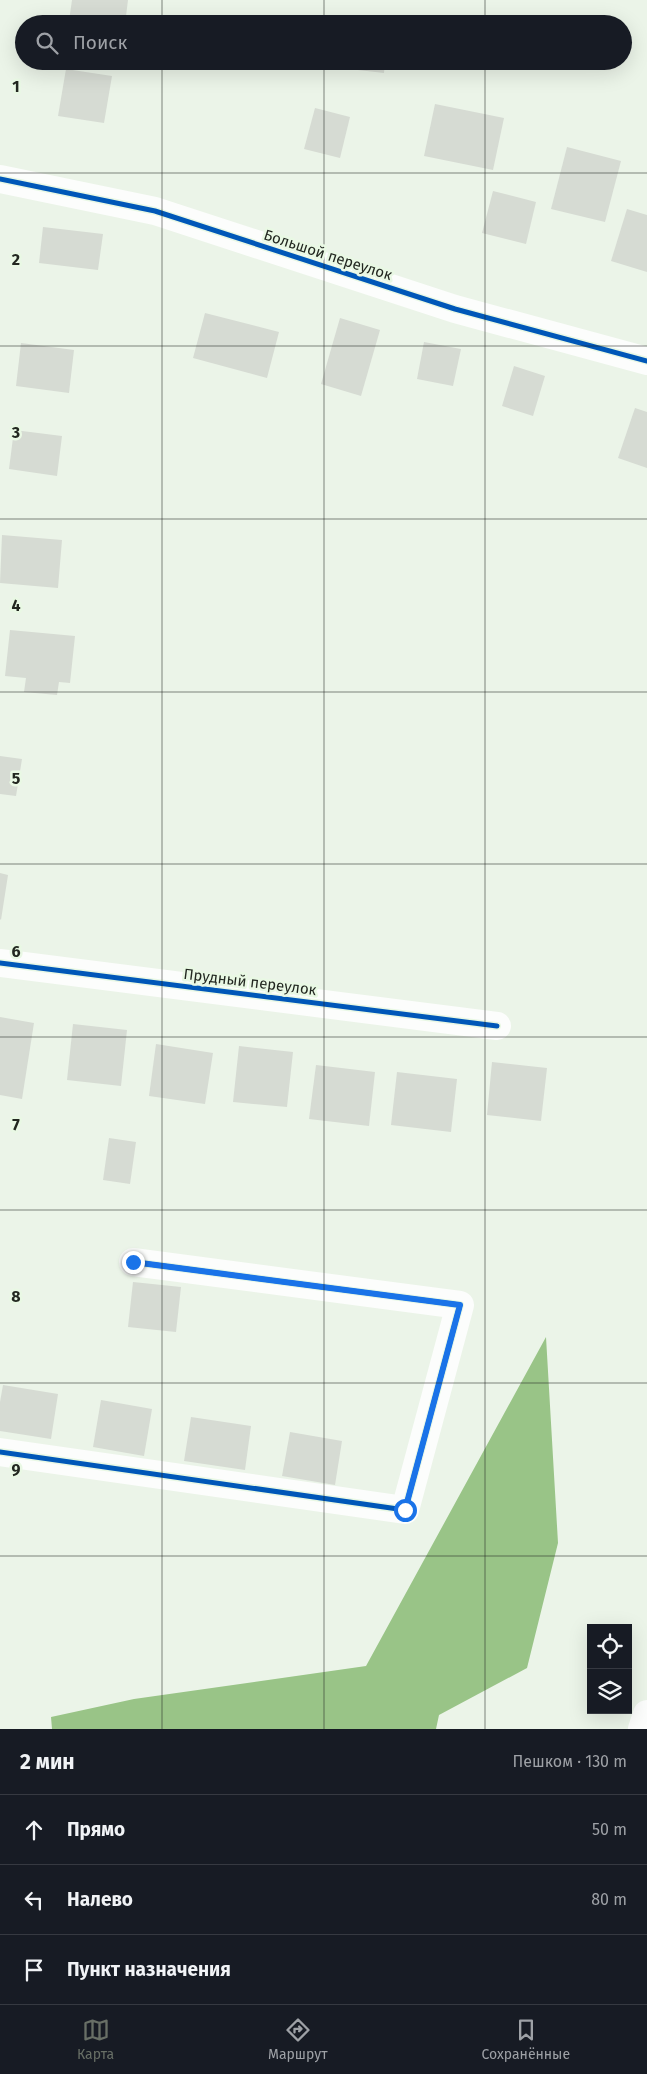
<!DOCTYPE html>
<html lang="ru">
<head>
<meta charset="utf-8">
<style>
  body { margin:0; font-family:"Fira Sans",sans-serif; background:#242831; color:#f1f3f6 }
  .controls { position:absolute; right:15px; bottom:15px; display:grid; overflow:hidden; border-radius:0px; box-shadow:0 5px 20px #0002 }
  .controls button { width:45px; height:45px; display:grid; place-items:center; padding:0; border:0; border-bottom:1px solid #363941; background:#171b24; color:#f1f3f6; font:25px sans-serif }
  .stop { position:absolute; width:15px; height:15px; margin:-11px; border:4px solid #1a73e8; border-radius:50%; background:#fff }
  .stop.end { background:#1a73e8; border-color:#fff; box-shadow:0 1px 5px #0008 }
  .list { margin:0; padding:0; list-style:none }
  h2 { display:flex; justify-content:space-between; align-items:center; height:65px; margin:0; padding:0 20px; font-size:21px }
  h2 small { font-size:16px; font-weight:400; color:#9ea1a6 }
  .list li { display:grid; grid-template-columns:32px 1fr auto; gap:15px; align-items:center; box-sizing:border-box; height:70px; padding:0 20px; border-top:1px solid #363941 }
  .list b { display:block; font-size:19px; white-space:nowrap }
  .list em { font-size:16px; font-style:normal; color:#9ea1a6 }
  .icon { flex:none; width:28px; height:28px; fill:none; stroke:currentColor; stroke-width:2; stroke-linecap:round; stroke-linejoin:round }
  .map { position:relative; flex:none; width:647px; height:1729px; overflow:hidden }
  .search { position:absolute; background:#171b24; box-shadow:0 5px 20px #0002; left:15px; right:15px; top:15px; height:55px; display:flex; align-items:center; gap:12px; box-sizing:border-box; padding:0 18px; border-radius:28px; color:#9ea1a6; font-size:19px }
  .sheet { height:275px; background:#171b24 }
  nav { display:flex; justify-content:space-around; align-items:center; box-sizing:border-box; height:70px; border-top:1px solid #363941; background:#171b24; font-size:14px; color:#9ea1a6 }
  nav a { display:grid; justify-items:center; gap:2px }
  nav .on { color:#686f66 }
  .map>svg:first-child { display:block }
  .water { fill:#99c487 }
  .building { fill:#d6dbd3 }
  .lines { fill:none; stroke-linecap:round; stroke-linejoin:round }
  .street { stroke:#fcfdfc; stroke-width:28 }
  .cycleway-casing { stroke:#e9f8e4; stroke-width:8 }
  .cycleway { stroke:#0057b8; stroke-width:5 }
  .route { stroke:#1a73e8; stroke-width:6 }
  .grid { fill:none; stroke:#222720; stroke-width:1; stroke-opacity:0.55 }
  .labels { text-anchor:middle; stroke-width:5; stroke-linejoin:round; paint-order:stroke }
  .street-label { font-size:15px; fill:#222720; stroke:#e9f8e4 }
  .grid-label { font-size:16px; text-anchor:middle; font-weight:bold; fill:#222720; stroke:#e9f8e4; stroke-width:5; stroke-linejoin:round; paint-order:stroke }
</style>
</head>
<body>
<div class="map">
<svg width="647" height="1729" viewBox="0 0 647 1729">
  <rect width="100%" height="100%" fill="#ebf4e8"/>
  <polygon class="water" points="546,1337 558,1543 527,1668 439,1715 436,1729 52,1729 51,1717 134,1699 366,1666"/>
  <g class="building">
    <polygon points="72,0 128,0 125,24 91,24 69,21"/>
    <polygon points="323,61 385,61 384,73 323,66"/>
    <polygon points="66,69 112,76 104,123 58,116"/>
    <polygon points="435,104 504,118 493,170 424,156"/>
    <polygon points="315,108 350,117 340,158 304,149"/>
    <polygon points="567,147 621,161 605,222 551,209"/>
    <polygon points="493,191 536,202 526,244 482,233"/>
    <polygon points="627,209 647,215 647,272 611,261"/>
    <polygon points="43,227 103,234 98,270 39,263"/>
    <polygon points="205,313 279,332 267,378 193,358"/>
    <polygon points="340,318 380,330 361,396 321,384"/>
    <polygon points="424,342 461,349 453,386 417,379"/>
    <polygon points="21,343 74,350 69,393 16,386"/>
    <polygon points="514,366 545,376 533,416 502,406"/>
    <polygon points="635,408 647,412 647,468 618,458"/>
    <polygon points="14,430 62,436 57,476 9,469"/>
    <polygon points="2,535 62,540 58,588 0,583"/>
    <polygon points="10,630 75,636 70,683 59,682 57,695 24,692 26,678 5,676"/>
    <polygon points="0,756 22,759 16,796 0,794"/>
    <polygon points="0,873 8,875 1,920 0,919"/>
    <polygon points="0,1017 34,1023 22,1099 0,1095"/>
    <polygon points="73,1024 127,1030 121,1086 67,1080"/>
    <polygon points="156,1044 213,1053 205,1104 149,1096"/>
    <polygon points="239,1046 293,1052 287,1107 233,1102"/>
    <polygon points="492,1062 547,1068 541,1121 487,1115"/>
    <polygon points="316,1065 375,1072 369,1126 309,1119"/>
    <polygon points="397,1072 457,1079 451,1132 391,1125"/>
    <polygon points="109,1138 136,1142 130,1184 103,1180"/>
    <polygon points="133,1282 181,1287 176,1332 128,1327"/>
    <polygon points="3,1385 58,1394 51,1439 0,1431 0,1402"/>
    <polygon points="101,1400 152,1409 144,1456 93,1447"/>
    <polygon points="191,1417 251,1426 245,1470 184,1461"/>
    <polygon points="290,1432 342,1441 335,1485 282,1476"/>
  </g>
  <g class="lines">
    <g class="street">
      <polyline points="0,179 155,211 455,309 647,361"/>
      <polyline points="0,963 497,1026"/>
      <polyline points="0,1452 405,1510 460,1305 133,1262"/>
      <polyline points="642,1729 647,1714"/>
    </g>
    <g class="cycleway-casing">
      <g id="cycleway">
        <polyline points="0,179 155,211 455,309 647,361"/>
        <polyline points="0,963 497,1026"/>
        <polyline points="0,1452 405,1510 460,1305 133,1262"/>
      </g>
    </g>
    <use href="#cycleway" class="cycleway"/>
  </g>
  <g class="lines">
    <polyline class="route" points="133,1262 460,1305 405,1510"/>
  </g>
  <path class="grid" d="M162,0v24M324,0v24M485,0v24M162,61v1668M324,61v1668M485,61v1668M0,173h647M0,346h647M0,519h647M0,692h647M0,864h647M0,1037h647M0,1210h647M0,1383h647M0,1556h647"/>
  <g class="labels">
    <g class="street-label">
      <text transform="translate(328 255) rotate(18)" y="5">Большой переулок</text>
      <text transform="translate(250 982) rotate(7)" y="5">Прудный переулок</text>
    </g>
  </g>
  <g class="grid-label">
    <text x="16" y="92">1</text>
    <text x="16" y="265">2</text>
    <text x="16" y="438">3</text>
    <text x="16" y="611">4</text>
    <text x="16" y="784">5</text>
    <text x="16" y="957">6</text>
    <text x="16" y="1130">7</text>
    <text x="16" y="1302">8</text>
    <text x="16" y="1475">9</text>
  </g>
</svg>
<div class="controls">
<button><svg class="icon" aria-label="locate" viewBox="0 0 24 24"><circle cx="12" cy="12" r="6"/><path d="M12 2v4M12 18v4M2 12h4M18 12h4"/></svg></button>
<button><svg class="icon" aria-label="layers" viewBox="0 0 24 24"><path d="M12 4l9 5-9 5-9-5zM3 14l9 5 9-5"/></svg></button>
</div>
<div class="stop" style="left:405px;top:1510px"></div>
<div class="stop end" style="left:133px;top:1262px"></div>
<div class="search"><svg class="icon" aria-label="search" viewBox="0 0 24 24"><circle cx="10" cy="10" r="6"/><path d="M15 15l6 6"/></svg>Поиск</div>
</div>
<section class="sheet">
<h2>2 мин<small>Пешком · 130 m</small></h2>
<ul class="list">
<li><svg class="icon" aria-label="ahead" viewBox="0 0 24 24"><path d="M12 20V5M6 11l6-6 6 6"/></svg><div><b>Прямо</b></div><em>50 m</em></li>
<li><svg class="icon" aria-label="left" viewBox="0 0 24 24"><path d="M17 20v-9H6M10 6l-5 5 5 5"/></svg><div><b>Налево</b></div><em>80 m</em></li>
<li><svg class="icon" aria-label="arrive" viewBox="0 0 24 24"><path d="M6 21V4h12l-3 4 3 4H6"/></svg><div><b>Пункт назначения</b></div></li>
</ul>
</section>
<nav>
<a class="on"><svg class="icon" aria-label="map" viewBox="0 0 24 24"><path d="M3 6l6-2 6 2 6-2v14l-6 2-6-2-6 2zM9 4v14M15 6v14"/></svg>Карта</a>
<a><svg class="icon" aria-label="directions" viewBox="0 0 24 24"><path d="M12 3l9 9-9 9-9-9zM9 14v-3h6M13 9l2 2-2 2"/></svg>Маршрут</a>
<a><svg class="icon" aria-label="saved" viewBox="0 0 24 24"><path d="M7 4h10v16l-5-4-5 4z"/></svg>Сохранённые</a>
</nav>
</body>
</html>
